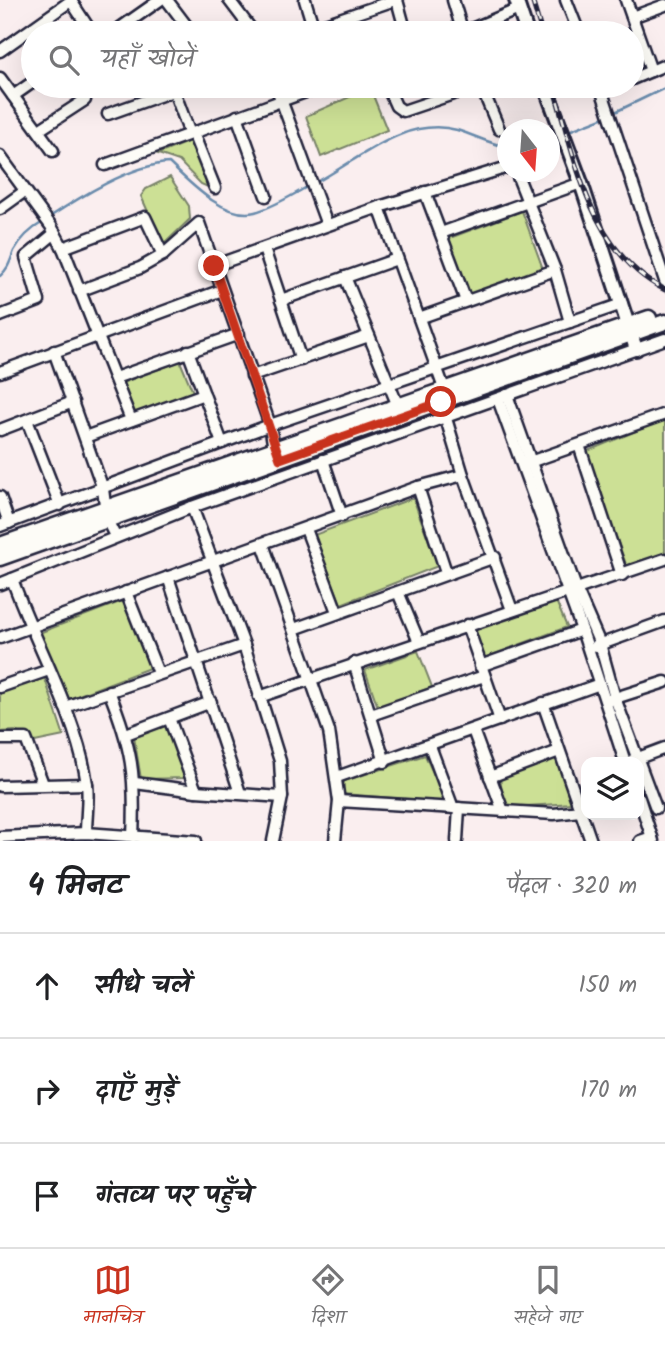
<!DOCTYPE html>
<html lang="hi">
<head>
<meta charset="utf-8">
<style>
  body { margin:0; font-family:Kalam,"Playpen Sans Deva",sans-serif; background:#f6f6f6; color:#202124 }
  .controls { position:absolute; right:21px; bottom:21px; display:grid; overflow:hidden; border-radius:14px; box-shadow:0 7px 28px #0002 }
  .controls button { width:63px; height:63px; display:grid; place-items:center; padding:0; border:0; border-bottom:2px solid #e0e0e0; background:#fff; color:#202124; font:35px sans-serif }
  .compass { position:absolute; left:497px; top:119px; width:63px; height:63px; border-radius:50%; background:#fff; box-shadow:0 7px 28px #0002; rotate:163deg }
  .stop { position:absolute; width:21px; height:21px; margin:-16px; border:5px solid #c8321e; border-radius:50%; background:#fff }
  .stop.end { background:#c8321e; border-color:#fff; box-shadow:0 2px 7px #0008 }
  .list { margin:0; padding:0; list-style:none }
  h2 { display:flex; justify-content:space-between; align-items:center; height:91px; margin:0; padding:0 28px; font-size:30px }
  h2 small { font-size:23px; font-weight:400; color:#757577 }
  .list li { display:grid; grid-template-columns:46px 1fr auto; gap:21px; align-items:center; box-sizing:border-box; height:105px; padding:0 28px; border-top:2px solid #e0e0e0 }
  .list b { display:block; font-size:26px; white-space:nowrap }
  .list em { font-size:23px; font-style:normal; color:#757577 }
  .icon { flex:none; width:38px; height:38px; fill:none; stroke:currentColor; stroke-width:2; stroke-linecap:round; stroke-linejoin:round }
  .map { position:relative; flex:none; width:665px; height:841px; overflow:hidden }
  .search { position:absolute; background:#fff; box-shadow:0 7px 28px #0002; left:21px; right:21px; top:21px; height:77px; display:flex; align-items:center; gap:18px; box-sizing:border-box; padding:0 24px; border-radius:38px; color:#757577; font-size:26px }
  .sheet { height:406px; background:#fff }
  nav { display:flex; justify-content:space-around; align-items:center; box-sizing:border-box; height:98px; border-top:2px solid #e0e0e0; background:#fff; font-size:19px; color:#757577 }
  nav a { display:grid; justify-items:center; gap:4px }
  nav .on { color:#c8321e }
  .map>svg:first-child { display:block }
  .green { fill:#cce095; stroke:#778168; stroke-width:2 }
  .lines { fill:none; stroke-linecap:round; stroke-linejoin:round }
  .stream { stroke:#698bac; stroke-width:2.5 }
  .minor-casing { stroke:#22223b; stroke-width:15 }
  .tertiary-casing { stroke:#22223b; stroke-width:18 }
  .secondary-casing { stroke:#22223b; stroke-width:19 }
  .minor { stroke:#fdfcf7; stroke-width:10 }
  .tertiary { stroke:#fdfcf7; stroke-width:12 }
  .secondary { stroke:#fdfcf7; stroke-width:14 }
  .rail-casing { stroke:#22223b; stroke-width:5 }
  .rail { stroke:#fdfcf7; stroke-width:2.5; stroke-dasharray:8; stroke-linecap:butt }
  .route { stroke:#c8321e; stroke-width:9 }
</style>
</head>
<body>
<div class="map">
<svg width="665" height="841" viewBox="0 0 665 841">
  <rect width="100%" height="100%" fill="#faeeef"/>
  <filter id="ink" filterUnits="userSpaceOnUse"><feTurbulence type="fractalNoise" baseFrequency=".0143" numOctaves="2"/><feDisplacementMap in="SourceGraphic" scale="14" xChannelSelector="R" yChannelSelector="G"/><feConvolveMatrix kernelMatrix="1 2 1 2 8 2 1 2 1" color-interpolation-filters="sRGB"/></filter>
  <g filter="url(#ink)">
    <g class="green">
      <polygon points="370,88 387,130 321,157 306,116"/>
      <polygon points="190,141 210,188 201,184 179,161 158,154"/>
      <polygon points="170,177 189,206 190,219 163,245 141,196 146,189"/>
      <polygon points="522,211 543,269 468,295 447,239"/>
      <polygon points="180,361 193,392 132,414 122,383"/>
      <polygon points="665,419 665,553 627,567 585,452"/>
      <polygon points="413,498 438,566 341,604 314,535"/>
      <polygon points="125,600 152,667 66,700 39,633"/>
      <polygon points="556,601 567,627 481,659 470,632"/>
      <polygon points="418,651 432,687 378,707 365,670"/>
      <polygon points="44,676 64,736 35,742 15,731 0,732 0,692"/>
      <polygon points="167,725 187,778 141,779 134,737"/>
      <polygon points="425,755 446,802 342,794 344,781"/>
      <polygon points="556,758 573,803 511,807 503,800 500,778"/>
    </g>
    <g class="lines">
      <g class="stream">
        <polyline points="611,114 665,88"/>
        <polyline points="566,132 605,117"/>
        <polyline points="550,138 560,134"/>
        <path d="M315,183c44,-23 89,-67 142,-53 17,5 32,14 51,17"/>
        <path d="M48,218c32,-21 83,-53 121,-55 20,19 56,57 86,49 19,-5 37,-17 54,-26"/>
        <path d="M0,276c9,-8 10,-15 14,-25 7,-13 17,-22 29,-29"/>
      </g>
      <g class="minor-casing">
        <g id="minor">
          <polyline points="167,0 192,33"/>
          <polyline points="229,0 254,33"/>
          <polyline points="305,0 315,33"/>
          <polyline points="397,0 406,33"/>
          <polyline points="453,0 463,33"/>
          <polyline points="566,0 579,33"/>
          <polyline points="626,0 651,71"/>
          <polyline points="71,1 92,33"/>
          <polyline points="632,17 665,5"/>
          <polyline points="313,28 395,0"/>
          <polyline points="113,33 160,0"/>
          <polyline points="175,33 187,28"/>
          <polyline points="462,33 519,9"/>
          <polyline points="0,51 72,0"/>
          <polyline points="0,78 53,151"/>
          <polyline points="632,79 665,65"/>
          <polyline points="276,86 327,225"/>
          <polyline points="387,86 396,106 403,111 477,86"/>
          <polyline points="481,86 499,129"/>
          <polyline points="600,86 665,281"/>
          <polyline points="174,91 190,134"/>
          <polyline points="13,96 33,82"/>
          <polyline points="108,114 187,86"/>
          <polyline points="237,116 266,196"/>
          <polyline points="39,130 85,100 75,86"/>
          <polyline points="193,133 215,188"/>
          <polyline points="0,156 51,226 63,248 131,420"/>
          <polyline points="105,165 322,86"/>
          <polyline points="516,172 555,270 570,322"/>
          <polyline points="425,192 466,301"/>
          <polyline points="379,207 446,394"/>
          <polyline points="0,209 25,191"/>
          <polyline points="441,233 581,183"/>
          <polyline points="63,248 145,217 163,255"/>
          <polyline points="264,249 301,360"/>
          <polyline points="213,266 379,207 508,167"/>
          <polyline points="345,277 398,406"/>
          <polyline points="79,291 140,268 163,255 199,223 270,425 274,449"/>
          <polyline points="281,300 397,259"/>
          <polyline points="0,316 39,301 26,257 55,233"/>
          <polyline points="419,318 555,270"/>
          <polyline points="54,351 103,489 107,520 115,536"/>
          <polyline points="188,351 222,443"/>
          <polyline points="0,372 222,290"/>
          <polyline points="252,376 369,336"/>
          <polyline points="115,378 239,334"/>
          <polyline points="507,395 577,591 600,644 615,698 656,808"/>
          <polyline points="498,399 582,630 625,762"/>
          <polyline points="441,402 463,475 512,610"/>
          <polyline points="27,420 60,505"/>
          <polyline points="0,430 73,402"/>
          <polyline points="85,437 204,394"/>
          <polyline points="579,445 622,575"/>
          <polyline points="323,460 342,516"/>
          <polyline points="527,463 665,414"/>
          <polyline points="418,487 446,572"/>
          <polyline points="0,497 9,523"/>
          <polyline points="192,507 244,645 280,761 282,797 273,841"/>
          <polyline points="0,526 270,425 622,304"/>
          <polyline points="306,529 337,612"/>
          <polyline points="263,544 329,731 339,801 335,841"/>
          <polyline points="168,577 240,793"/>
          <path d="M12,579c23,64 66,139 75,205 2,16 -1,33 -1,49"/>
          <polyline points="0,584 192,507 665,339"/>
          <polyline points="126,592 158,673"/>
          <polyline points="398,592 419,642"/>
          <polyline points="467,625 500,720"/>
          <polyline points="294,629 495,557"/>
          <polyline points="0,638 418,487 463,475"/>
          <polyline points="596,646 665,621"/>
          <polyline points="354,663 385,762"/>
          <polyline points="480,666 582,630"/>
          <polyline points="0,687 49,670"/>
          <path d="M109,691c23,57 27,84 24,146"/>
          <polyline points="259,697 665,559"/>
          <polyline points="609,700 665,682"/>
          <polyline points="543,703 591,841"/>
          <polyline points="65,707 244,645"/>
          <polyline points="371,715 484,676"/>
          <polyline points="169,718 196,791"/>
          <polyline points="473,730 503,811"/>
          <polyline points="126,734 211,702"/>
          <polyline points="0,739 26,739 43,784"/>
          <polyline points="430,746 453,808"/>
          <polyline points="633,760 665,748"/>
          <polyline points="337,777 597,685"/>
          <polyline points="490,777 559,751"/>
          <polyline points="135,783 196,791 282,797"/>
          <polyline points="0,786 87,784"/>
          <polyline points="639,798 653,841"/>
          <polyline points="339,801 554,814 580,811"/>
          <polyline points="0,837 86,833 196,841"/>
          <polyline points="457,841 459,808"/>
          <polyline points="640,841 652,837"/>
        </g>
      </g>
      <g class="tertiary-casing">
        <g id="tertiary">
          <polyline points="516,0 527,33"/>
          <polyline points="545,86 581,183 636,349"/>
        </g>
      </g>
      <g class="secondary-casing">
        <g id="secondary">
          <polyline points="0,545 649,318"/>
          <polyline points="0,558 665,322"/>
        </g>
      </g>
      <use href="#minor" class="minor"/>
      <use href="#tertiary" class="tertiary"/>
      <use href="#secondary" class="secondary"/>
      <g class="rail-casing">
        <g id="rail">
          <polyline points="532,0 542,33"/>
          <path d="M553,86c23,74 36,165 112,204"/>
        </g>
      </g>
      <use href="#rail" class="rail"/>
    </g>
  </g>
  <g class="lines" filter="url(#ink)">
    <polyline class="route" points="214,266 280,459 441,402"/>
  </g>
</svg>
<div class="controls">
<button><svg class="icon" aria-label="layers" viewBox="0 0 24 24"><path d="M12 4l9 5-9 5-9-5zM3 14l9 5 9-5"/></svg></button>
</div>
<svg class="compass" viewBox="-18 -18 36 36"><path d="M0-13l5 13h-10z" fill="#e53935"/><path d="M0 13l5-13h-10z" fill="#757577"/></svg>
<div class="stop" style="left:441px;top:402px"></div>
<div class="stop end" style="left:214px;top:266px"></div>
<div class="search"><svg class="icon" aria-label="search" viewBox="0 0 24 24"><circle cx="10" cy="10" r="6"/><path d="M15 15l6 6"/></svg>यहाँ खोजें</div>
</div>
<section class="sheet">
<h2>4 मिनट<small>पैदल · 320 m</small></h2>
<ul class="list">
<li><svg class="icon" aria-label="ahead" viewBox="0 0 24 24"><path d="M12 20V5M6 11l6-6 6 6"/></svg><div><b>सीधे चलें</b></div><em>150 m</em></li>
<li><svg class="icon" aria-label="right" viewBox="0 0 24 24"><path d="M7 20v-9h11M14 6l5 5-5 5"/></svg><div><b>दाएँ मुड़ें</b></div><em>170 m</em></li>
<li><svg class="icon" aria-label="arrive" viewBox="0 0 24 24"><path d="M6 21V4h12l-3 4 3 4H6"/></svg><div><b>गंतव्य पर पहुँचे</b></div></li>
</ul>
</section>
<nav>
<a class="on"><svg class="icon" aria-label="map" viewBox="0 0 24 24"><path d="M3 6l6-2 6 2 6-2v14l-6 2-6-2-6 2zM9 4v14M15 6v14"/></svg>मानचित्र</a>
<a><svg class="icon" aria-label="directions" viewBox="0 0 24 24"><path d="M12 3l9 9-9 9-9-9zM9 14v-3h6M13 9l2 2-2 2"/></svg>दिशा</a>
<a><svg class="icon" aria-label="saved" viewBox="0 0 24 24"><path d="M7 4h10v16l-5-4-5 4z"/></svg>सहेजे गए</a>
</nav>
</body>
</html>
